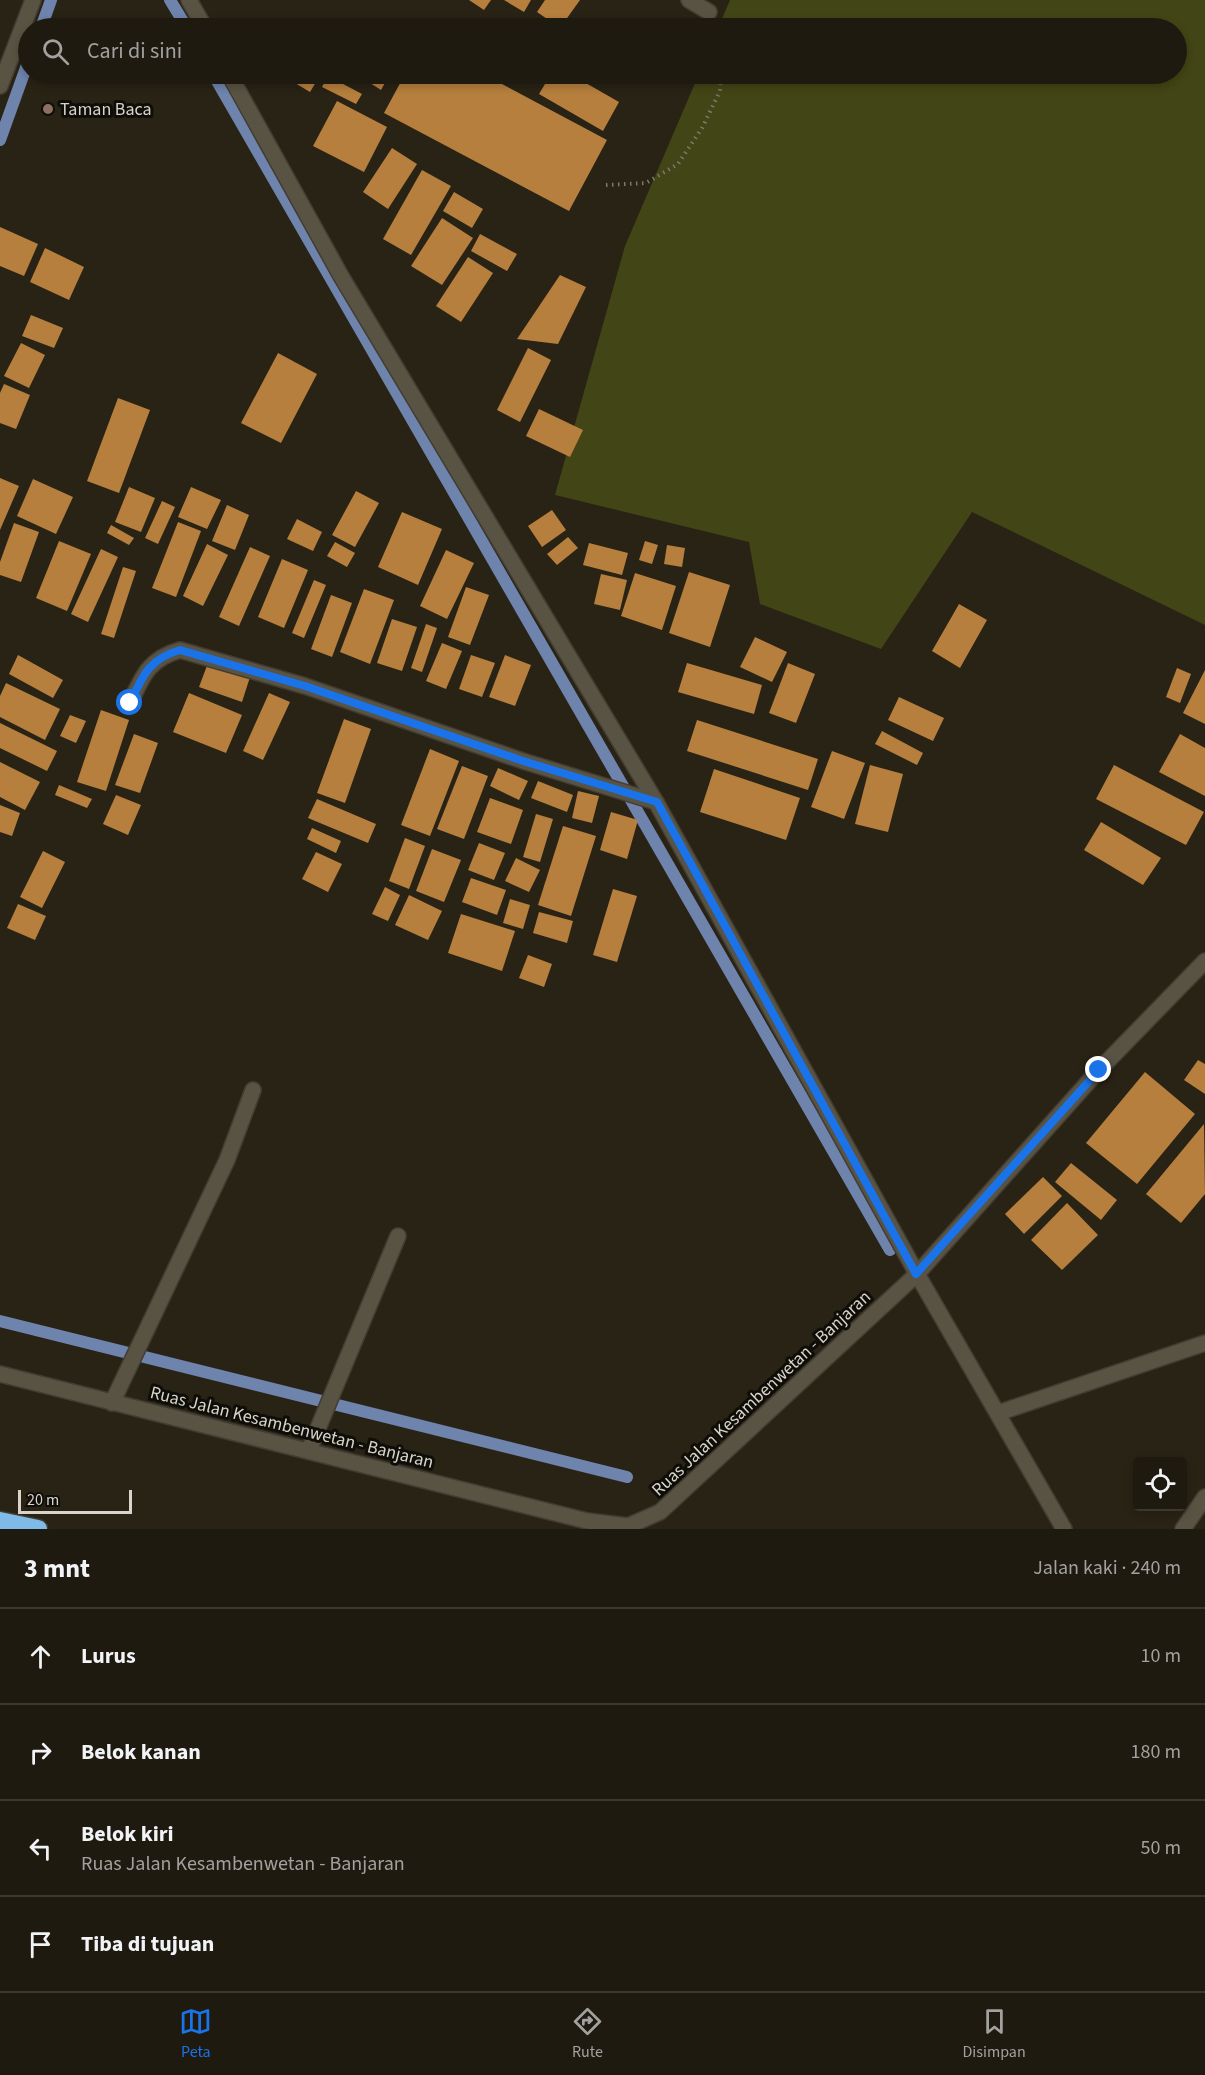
<!DOCTYPE html>
<html lang="id">
<head>
<meta charset="utf-8">
<style>
  body { margin:0; font-family:"Source Sans 3",sans-serif; background:#272319; color:#f1f3f6 }
  .controls { position:absolute; right:18px; bottom:18px; display:grid; overflow:hidden; border-radius:6px; box-shadow:0 3px 9px #0003 }
  .controls button { width:54px; height:54px; display:grid; place-items:center; padding:0; border:0; border-bottom:2px solid #3c3830; background:#1f1a10; color:#f1f3f6; font:30px sans-serif }
  .scale { position:absolute; left:18px; bottom:15px; width:114px; box-sizing:border-box; padding-left:6px; border:3px solid #d8d4cb; border-top:0; font-size:16px; line-height:21px; white-space:nowrap; color:#d8d4cb; -webkit-text-stroke:4px #0f0d07; paint-order:stroke }
  .stop { position:absolute; width:18px; height:18px; margin:-14px; border:4px solid #1a73e8; border-radius:50%; background:#fff }
  .stop.end { background:#1a73e8; border-color:#fff; box-shadow:0 2px 6px #0008 }
  .list { margin:0; padding:0; list-style:none }
  h2 { display:flex; justify-content:space-between; align-items:center; height:78px; margin:0; padding:0 24px; font-size:26px }
  h2 small { font-size:20px; font-weight:400; color:#a1a19f }
  .list li { display:grid; grid-template-columns:39px 1fr auto; gap:18px; align-items:center; box-sizing:border-box; height:96px; padding:0 24px; border-top:2px solid #3c3830 }
  .list b { display:block; font-size:22px; white-space:nowrap }
  .list p { margin:0; font-size:20px; white-space:nowrap; color:#a1a19f }
  .list em { font-size:20px; font-style:normal; color:#a1a19f }
  .icon { flex:none; width:33px; height:33px; fill:none; stroke:currentColor; stroke-width:2; stroke-linecap:round; stroke-linejoin:round }
  .map { position:relative; flex:none; width:1205px; height:1529px; overflow:hidden }
  .search { position:absolute; background:#1f1a10; box-shadow:0 3px 9px #0003; left:18px; right:18px; top:18px; height:66px; display:flex; align-items:center; gap:15px; box-sizing:border-box; padding:0 21px; border-radius:33px; color:#a1a19f; font-size:22px }
  .sheet { height:462px; background:#1f1a10 }
  nav { display:flex; justify-content:space-around; align-items:center; box-sizing:border-box; height:84px; border-top:2px solid #3c3830; background:#1f1a10; font-size:16px; color:#a1a19f }
  nav a { display:grid; justify-items:center; gap:3px }
  nav .on { color:#1a73e8 }
  .map>svg:first-child { display:block }
  .green { fill:#424515 }
  .lines { fill:none; stroke-linecap:round; stroke-linejoin:round }
  .stream { stroke:#6f84ad; stroke-width:12 }
  .building { fill:#b67f3d }
  .lane-casing { stroke:#423c32; stroke-width:18 }
  .street-casing { stroke:#423c32; stroke-width:18 }
  .secondary-casing { stroke:#423c32; stroke-width:18 }
  .highway-casing { stroke:#423c32; stroke-width:21 }
  .path { stroke:#7d786c; stroke-width:4; stroke-dasharray:1.5 4.5; stroke-linecap:butt }
  .lane { stroke:#595343; stroke-width:15 }
  .street { stroke:#595343; stroke-width:15 }
  .secondary { stroke:#595343; stroke-width:15 }
  .highway { stroke:#7ebbe9; stroke-width:18 }
  .route { stroke:#1a73e8; stroke-width:8 }
  .education-dot { fill:#8d6e63; stroke:#0f0d07; stroke-width:2 }
  .labels { text-anchor:middle; stroke-width:6; stroke-linejoin:round; paint-order:stroke }
  .poi-label { font-size:18px; fill:#d8d4cb; stroke:#0f0d07; text-anchor:start }
  .street-label { font-size:18px; fill:#d8d4cb; stroke:#0f0d07 }
</style>
</head>
<body>
<div class="map">
<svg width="1205" height="1529" viewBox="0 0 1205 1529">
  <rect width="100%" height="100%" fill="#292315"/>
  <polygon class="green" points="730,0 1205,0 1205,625 972,512 881,649 760,604 749,542 555,495 625,246 699,74 1176,74 1176,28 718,28"/>
  <g class="lines">
    <g class="stream">
      <polyline points="170,0 187,28"/>
      <polyline points="41,28 51,0"/>
      <polyline points="213,74 890,1250"/>
      <polyline points="0,140 28,62"/>
      <polyline points="0,1321 627,1477"/>
    </g>
  </g>
  <g class="building">
    <polygon points="469,0 491,0 484,10"/>
    <polygon points="504,0 531,0 524,12"/>
    <polygon points="545,0 580,0 560,28 537,12"/>
    <polygon points="280,74 321,74 310,92"/>
    <polygon points="376,74 390,74 381,90 370,83"/>
    <polygon points="405,74 483,74 607,140 569,211 384,113"/>
    <polygon points="551,74 570,74 619,102 603,131 539,94"/>
    <polygon points="328,76 362,94 356,104 322,87"/>
    <polygon points="337,101 387,127 364,172 313,146"/>
    <polygon points="392,148 417,164 388,209 363,192"/>
    <polygon points="422,170 451,186 411,255 383,239"/>
    <polygon points="454,192 483,209 472,228 443,211"/>
    <polygon points="442,218 473,238 442,285 411,266"/>
    <polygon points="0,227 38,244 24,276 0,266"/>
    <polygon points="480,234 517,254 507,271 471,251"/>
    <polygon points="45,248 84,267 69,300 30,282"/>
    <polygon points="468,257 493,273 461,322 436,306"/>
    <polygon points="560,275 586,287 558,344 517,339"/>
    <polygon points="31,315 63,328 54,348 22,336"/>
    <polygon points="21,343 45,355 29,388 4,376"/>
    <polygon points="528,348 551,360 520,422 497,410"/>
    <polygon points="278,353 317,374 281,443 241,423"/>
    <polygon points="4,384 30,395 16,429 0,423 0,393"/>
    <polygon points="118,398 150,410 119,493 87,481"/>
    <polygon points="539,409 583,430 570,457 526,436"/>
    <polygon points="0,478 19,486 0,530"/>
    <polygon points="33,479 73,497 56,534 17,516"/>
    <polygon points="129,487 155,498 141,532 115,522"/>
    <polygon points="191,487 221,500 207,529 178,517"/>
    <polygon points="356,491 379,503 355,547 332,535"/>
    <polygon points="162,501 175,507 158,544 145,538"/>
    <polygon points="227,505 249,515 235,550 212,541"/>
    <polygon points="552,510 566,530 542,547 528,526"/>
    <polygon points="402,512 442,529 418,585 378,567"/>
    <polygon points="297,519 322,532 313,551 287,539"/>
    <polygon points="178,522 201,531 176,597 152,588"/>
    <polygon points="14,523 39,532 21,582 0,575 0,562"/>
    <polygon points="111,525 134,538 129,545 107,533"/>
    <polygon points="568,537 578,548 557,565 547,554"/>
    <polygon points="59,541 91,554 67,611 36,598"/>
    <polygon points="645,541 658,545 652,564 639,560"/>
    <polygon points="335,542 355,553 347,567 327,556"/>
    <polygon points="589,543 628,553 622,575 583,565"/>
    <polygon points="207,544 228,555 203,606 183,596"/>
    <polygon points="667,545 685,548 682,567 664,564"/>
    <polygon points="250,547 270,556 239,626 219,617"/>
    <polygon points="101,549 118,557 88,622 71,614"/>
    <polygon points="446,550 474,563 447,619 420,606"/>
    <polygon points="282,559 308,570 284,628 258,617"/>
    <polygon points="123,567 136,571 114,638 101,634"/>
    <polygon points="689,572 730,585 710,647 669,633"/>
    <polygon points="635,573 676,586 662,630 621,616"/>
    <polygon points="601,574 627,580 620,610 594,604"/>
    <polygon points="314,580 326,585 304,638 292,633"/>
    <polygon points="466,587 489,595 470,645 448,637"/>
    <polygon points="364,589 394,600 370,664 340,652"/>
    <polygon points="331,595 352,603 332,657 311,649"/>
    <polygon points="959,604 987,620 960,668 932,651"/>
    <polygon points="392,619 417,627 402,671 377,663"/>
    <polygon points="426,624 437,628 422,672 411,668"/>
    <polygon points="755,637 787,652 772,682 740,667"/>
    <polygon points="442,643 462,651 446,689 426,681"/>
    <polygon points="18,655 63,680 53,698 9,674"/>
    <polygon points="471,655 495,663 482,697 459,689"/>
    <polygon points="505,655 531,665 515,706 489,697"/>
    <polygon points="208,663 250,677 242,702 199,687"/>
    <polygon points="687,663 762,685 754,714 678,692"/>
    <polygon points="788,663 815,674 796,723 769,713"/>
    <polygon points="1177,668 1191,674 1180,703 1166,697"/>
    <polygon points="1205,670 1205,724 1183,713"/>
    <polygon points="6,683 60,709 45,740 0,717 0,696"/>
    <polygon points="189,693 242,715 226,753 173,732"/>
    <polygon points="269,693 290,702 263,760 243,751"/>
    <polygon points="899,697 944,718 933,741 888,720"/>
    <polygon points="101,710 129,720 106,791 77,782"/>
    <polygon points="70,715 86,721 76,743 60,736"/>
    <polygon points="344,719 371,729 345,803 317,793"/>
    <polygon points="697,720 818,759 808,790 687,751"/>
    <polygon points="0,723 57,751 47,771 0,748"/>
    <polygon points="882,731 923,753 917,765 875,744"/>
    <polygon points="134,734 158,743 140,793 115,785"/>
    <polygon points="1180,734 1205,748 1205,796 1159,772"/>
    <polygon points="430,749 459,761 430,836 401,825"/>
    <polygon points="832,751 865,763 844,819 811,807"/>
    <polygon points="0,762 40,782 25,810 0,797"/>
    <polygon points="870,765 903,774 888,832 855,824"/>
    <polygon points="1114,765 1204,812 1186,845 1096,799"/>
    <polygon points="462,766 488,776 464,839 437,829"/>
    <polygon points="498,768 528,781 519,800 490,786"/>
    <polygon points="714,769 800,798 786,840 700,812"/>
    <polygon points="538,781 573,795 567,812 531,798"/>
    <polygon points="59,785 92,799 87,808 55,795"/>
    <polygon points="578,791 599,796 592,823 572,818"/>
    <polygon points="116,795 141,805 128,835 103,824"/>
    <polygon points="490,798 523,810 511,844 477,832"/>
    <polygon points="317,799 376,824 368,843 308,818"/>
    <polygon points="0,805 20,813 12,836 0,832"/>
    <polygon points="611,812 638,820 627,859 600,850"/>
    <polygon points="536,814 553,819 540,862 523,857"/>
    <polygon points="1101,822 1161,858 1143,885 1084,850"/>
    <polygon points="563,826 596,836 571,916 538,905"/>
    <polygon points="312,828 341,841 336,853 307,839"/>
    <polygon points="405,838 425,846 409,889 389,881"/>
    <polygon points="479,843 505,853 494,880 468,870"/>
    <polygon points="432,849 461,860 444,902 416,891"/>
    <polygon points="43,851 65,862 42,908 20,897"/>
    <polygon points="316,852 342,864 328,892 302,879"/>
    <polygon points="516,858 540,870 529,892 505,881"/>
    <polygon points="471,878 506,890 497,915 462,902"/>
    <polygon points="385,887 400,895 388,921 372,914"/>
    <polygon points="613,889 637,896 617,962 593,955"/>
    <polygon points="409,895 442,911 428,940 395,925"/>
    <polygon points="510,899 530,905 523,929 503,923"/>
    <polygon points="18,904 46,916 35,940 7,928"/>
    <polygon points="539,912 573,921 567,943 533,933"/>
    <polygon points="461,914 515,931 502,971 448,953"/>
    <polygon points="528,955 552,964 544,987 519,978"/>
    <polygon points="1198,1060 1205,1064 1205,1094 1184,1080"/>
    <polygon points="1145,1072 1195,1114 1137,1184 1086,1143"/>
    <polygon points="1204,1124 1205,1194 1181,1223 1146,1194"/>
    <polygon points="1071,1163 1117,1200 1101,1220 1055,1182"/>
    <polygon points="1043,1177 1062,1196 1024,1234 1005,1214"/>
    <polygon points="1067,1203 1098,1235 1062,1270 1031,1240"/>
  </g>
  <g class="lines">
    <g class="lane-casing">
      <polyline id="lane" points="1183,1529 1205,1497"/>
    </g>
    <g class="street-casing">
      <g id="street">
        <polyline points="189,0 205,28"/>
        <polyline points="689,0 709,12"/>
        <polyline points="229,74 341,276 656,802 917,1274 1064,1529"/>
        <polyline points="0,86 33,0"/>
        <path d="M130,703c13,-28 19,-44 50,-53l125,36 218,75 133,41"/>
        <polyline points="112,1403 227,1160 253,1090"/>
        <polyline points="998,1413 1205,1343"/>
        <polyline points="309,1450 398,1236"/>
      </g>
    </g>
    <g class="secondary-casing">
      <polyline id="secondary" points="0,1374 587,1521 628,1526 660,1512 917,1274 1099,1070 1205,961"/>
    </g>
    <g class="highway-casing">
      <polyline id="highway" points="0,1521 38,1529"/>
    </g>
    <polyline class="path" points="606,185 646,183 678,164 702,128 720,91 721,74"/>
    <use href="#lane" class="lane"/>
    <use href="#street" class="street"/>
    <use href="#secondary" class="secondary"/>
    <use href="#highway" class="highway"/>
  </g>
  <g class="lines">
    <path class="route" d="M130,703c13,-28 19,-44 50,-53l125,36 218,75 134,41 259,472 183,-204"/>
  </g>
  <circle class="education-dot" cx="48" cy="109" r="6"/>
  <g class="labels">
    <g class="poi-label">
      <text x="60" y="115">Taman Baca</text>
    </g>
    <g class="street-label">
      <text transform="translate(761 1393) rotate(-43)" y="6">Ruas Jalan Kesambenwetan - Banjaran</text>
      <text transform="translate(292 1427) rotate(14)" y="6">Ruas Jalan Kesambenwetan - Banjaran</text>
    </g>
  </g>
</svg>
<div class="controls">
<button><svg class="icon" aria-label="locate" viewBox="0 0 24 24"><circle cx="12" cy="12" r="6"/><path d="M12 2v4M12 18v4M2 12h4M18 12h4"/></svg></button>
</div>
<div class="scale">20 m</div>
<div class="stop" style="left:130px;top:703px"></div>
<div class="stop end" style="left:1099px;top:1070px"></div>
<div class="search"><svg class="icon" aria-label="search" viewBox="0 0 24 24"><circle cx="10" cy="10" r="6"/><path d="M15 15l6 6"/></svg>Cari di sini</div>
</div>
<section class="sheet">
<h2>3 mnt<small>Jalan kaki · 240 m</small></h2>
<ul class="list">
<li><svg class="icon" aria-label="ahead" viewBox="0 0 24 24"><path d="M12 20V5M6 11l6-6 6 6"/></svg><div><b>Lurus</b></div><em>10 m</em></li>
<li><svg class="icon" aria-label="right" viewBox="0 0 24 24"><path d="M7 20v-9h11M14 6l5 5-5 5"/></svg><div><b>Belok kanan</b></div><em>180 m</em></li>
<li><svg class="icon" aria-label="left" viewBox="0 0 24 24"><path d="M17 20v-9H6M10 6l-5 5 5 5"/></svg><div><b>Belok kiri</b><p>Ruas Jalan Kesambenwetan - Banjaran</p></div><em>50 m</em></li>
<li><svg class="icon" aria-label="arrive" viewBox="0 0 24 24"><path d="M6 21V4h12l-3 4 3 4H6"/></svg><div><b>Tiba di tujuan</b></div></li>
</ul>
</section>
<nav>
<a class="on"><svg class="icon" aria-label="map" viewBox="0 0 24 24"><path d="M3 6l6-2 6 2 6-2v14l-6 2-6-2-6 2zM9 4v14M15 6v14"/></svg>Peta</a>
<a><svg class="icon" aria-label="directions" viewBox="0 0 24 24"><path d="M12 3l9 9-9 9-9-9zM9 14v-3h6M13 9l2 2-2 2"/></svg>Rute</a>
<a><svg class="icon" aria-label="saved" viewBox="0 0 24 24"><path d="M7 4h10v16l-5-4-5 4z"/></svg>Disimpan</a>
</nav>
</body>
</html>
